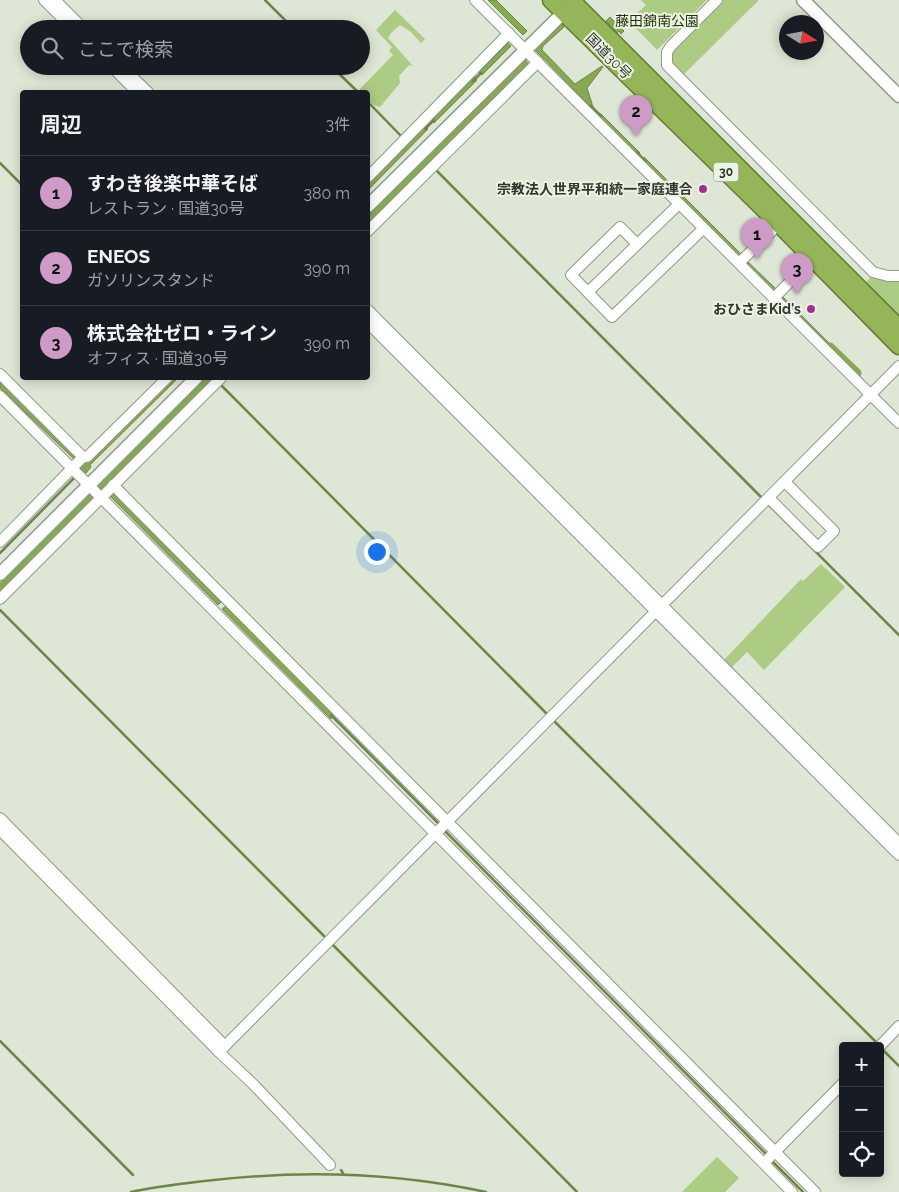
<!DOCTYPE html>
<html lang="ja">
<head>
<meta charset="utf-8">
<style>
  body { margin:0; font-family:Raleway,"Noto Sans JP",sans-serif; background:#20242c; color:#f1f3f6 }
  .controls { position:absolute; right:15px; bottom:15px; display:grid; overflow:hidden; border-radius:5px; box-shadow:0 2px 12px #0003 }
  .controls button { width:45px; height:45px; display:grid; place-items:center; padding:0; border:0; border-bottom:1px solid #363941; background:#171b24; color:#f1f3f6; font:25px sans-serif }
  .compass { position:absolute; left:779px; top:15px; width:45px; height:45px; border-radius:50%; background:#171b24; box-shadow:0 2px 12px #0003; rotate:101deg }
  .you { position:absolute; left:376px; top:551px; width:18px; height:18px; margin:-12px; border:4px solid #fff; border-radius:50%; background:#1a73e8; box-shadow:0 0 0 8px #1a73e833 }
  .badge { display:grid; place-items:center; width:32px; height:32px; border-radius:50%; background:#cd9bc5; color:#111; font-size:16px; font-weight:700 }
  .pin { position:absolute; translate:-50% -41px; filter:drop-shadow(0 1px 2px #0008) }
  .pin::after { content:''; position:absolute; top:26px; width:18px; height:15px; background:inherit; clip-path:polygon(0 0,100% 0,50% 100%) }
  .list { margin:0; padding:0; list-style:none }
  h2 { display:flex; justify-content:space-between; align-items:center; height:65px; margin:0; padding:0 20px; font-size:21px }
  h2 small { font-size:16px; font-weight:400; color:#9ea1a6 }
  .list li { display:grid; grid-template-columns:32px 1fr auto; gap:15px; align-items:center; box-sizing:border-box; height:75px; padding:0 20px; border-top:1px solid #363941 }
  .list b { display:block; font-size:19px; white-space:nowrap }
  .list p { margin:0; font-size:16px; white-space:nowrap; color:#9ea1a6 }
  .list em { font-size:16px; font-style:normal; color:#9ea1a6 }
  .icon { flex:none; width:28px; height:28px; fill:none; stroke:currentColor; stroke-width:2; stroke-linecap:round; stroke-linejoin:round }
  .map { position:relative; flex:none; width:899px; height:1192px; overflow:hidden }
  .search { position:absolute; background:#171b24; box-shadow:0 2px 12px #0003; left:20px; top:20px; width:350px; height:55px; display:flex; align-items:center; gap:12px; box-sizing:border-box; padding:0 18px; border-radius:28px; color:#9ea1a6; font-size:19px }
  .panel { position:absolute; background:#171b24; box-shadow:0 2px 12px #0003; left:20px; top:90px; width:350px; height:290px; border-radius:5px }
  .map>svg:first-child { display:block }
  .green { fill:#accb83 }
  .water { fill:#86a952; stroke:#6d8647 }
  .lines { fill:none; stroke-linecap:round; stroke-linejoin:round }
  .stream { stroke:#6d8647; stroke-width:2.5 }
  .canal { stroke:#86a952; stroke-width:9 }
  .minor-casing { stroke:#919888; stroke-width:12 }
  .tertiary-casing { stroke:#919888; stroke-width:15 }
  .trunk-casing { stroke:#617d2e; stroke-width:19 }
  .minor { stroke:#fff; stroke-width:10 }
  .tertiary { stroke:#fff; stroke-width:12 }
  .trunk { stroke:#94b658; stroke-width:16 }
  .poi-dot { fill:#a22f8a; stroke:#ebf3e2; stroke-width:2 }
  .labels { text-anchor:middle; stroke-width:4; stroke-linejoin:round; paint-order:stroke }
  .shield { fill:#ebf3e2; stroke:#6a6e64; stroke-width:1 }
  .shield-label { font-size:12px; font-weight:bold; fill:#32352e }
  .park-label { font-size:14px; fill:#23310c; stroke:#ebf3e2 }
  .street-label { font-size:14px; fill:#32352e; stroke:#ebf3e2 }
  .poi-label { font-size:14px; font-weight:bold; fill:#32352e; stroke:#ebf3e2; text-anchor:end }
</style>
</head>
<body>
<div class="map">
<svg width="899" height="1192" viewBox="0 0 899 1192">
  <rect width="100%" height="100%" fill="#dee6d5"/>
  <g class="green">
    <polygon points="641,0 707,0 657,50 629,21 646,5"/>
    <polygon points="723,0 759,0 681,77 670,65 671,52"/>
    <polygon points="395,10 425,39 421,43 411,32 400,25 391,33 388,38 413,66 409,65 399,76 400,83 380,107 374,105 368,100 368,92 360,92 360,89 393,55 389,51 392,47 376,30"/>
    <polygon points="872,276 887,282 899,282 899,315 866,282"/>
    <polygon points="821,564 845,587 764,670 747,652 730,669 723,661 801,579 803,581"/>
    <polygon points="717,1157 739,1178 725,1192 682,1192"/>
  </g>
  <g class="water">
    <polygon points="488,0 496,0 527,31 523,35"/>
    <polygon points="610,17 624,31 621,34 619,31 617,33 606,21"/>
    <polygon points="562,24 564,27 543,46 542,50 575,84 602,66 603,67 587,88 593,107 592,108 535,50"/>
    <polygon points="508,43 511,46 482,75 479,72"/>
    <polygon points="525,59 528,64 368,226 368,216"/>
    <polygon points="474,77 477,80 434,123 431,121"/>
    <polygon points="601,114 640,153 638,155 598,116"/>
    <polygon points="425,126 428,129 368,190 368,184"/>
    <polygon points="644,157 742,255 740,258 642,161"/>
    <polygon points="747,261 776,289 773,291 747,265"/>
    <polygon points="782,296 840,354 837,357 780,298"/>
    <polygon points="172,378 178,378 90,465 91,467 86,473 79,467 82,461 87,462"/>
    <polygon points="206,378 217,378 104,489 99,486 99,484"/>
    <polygon points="0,382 78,457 75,460 0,388"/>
    <polygon points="113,493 221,602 218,605 110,496"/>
    <polygon points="226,606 334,716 331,719 222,609"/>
  </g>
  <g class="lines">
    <g class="stream">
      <polyline points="265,0 294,29"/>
      <polyline points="331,66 358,92"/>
      <polyline points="473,81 481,73"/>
      <polyline points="368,102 403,138"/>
      <polyline points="591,106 601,116"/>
      <polyline points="425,129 434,120"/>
      <polyline points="637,152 645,161"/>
      <polyline points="0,163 22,185"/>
      <polyline points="434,168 763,499"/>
      <polyline points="220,384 548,715"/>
      <polyline points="768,504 899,635"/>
      <polyline points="0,553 75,477"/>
      <polyline points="0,610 324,936"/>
      <polyline points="331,715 440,825"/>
      <polyline points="555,722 878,1044"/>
      <polyline points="443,829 767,1155"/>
      <polyline points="332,944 577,1192"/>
      <polyline points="0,1041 133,1175"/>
      <polyline points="881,1048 899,1066"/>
      <polyline points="770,1159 803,1192"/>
      <polyline points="341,1170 344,1175"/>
      <path d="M131,1192c27,-6 55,-9 83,-12 90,-10 183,-7 272,12"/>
    </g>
    <g class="canal">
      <polyline points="830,347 857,373"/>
      <polyline points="0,589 109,478"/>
    </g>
    <g class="minor-casing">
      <g id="minor">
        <polyline points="44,0 73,29"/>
        <polyline points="55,0 84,29"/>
        <polyline points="475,0 899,423"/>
        <polyline points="717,0 671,46 667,52 667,65 873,272 888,276 899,276"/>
        <polyline points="111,66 137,92"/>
        <polyline points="121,66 148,92"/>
        <polyline points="368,177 509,33"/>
        <polyline points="368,231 538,62"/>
        <polyline points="637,244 620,227 571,275 612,317 703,229"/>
        <polyline points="739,263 779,224"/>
        <polyline points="588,292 679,204"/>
        <polyline points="774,298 813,258"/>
        <polyline points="368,310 899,843"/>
        <polyline points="368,323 899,855"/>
        <polyline points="0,374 83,457 87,457 167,378"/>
        <polyline points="0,396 792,1192"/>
        <polyline points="113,485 815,1192"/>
        <polyline points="769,498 818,547 834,531 785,482"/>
        <polyline points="0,542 83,457"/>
        <polyline points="0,599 221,378"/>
        <polyline points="0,818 225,1046"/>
        <polyline points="0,830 219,1052 253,1084 330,1165"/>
        <polyline points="880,1046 899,1026"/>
        <polyline points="219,1052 899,366"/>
        <polyline points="764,1163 843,1083"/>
      </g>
    </g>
    <g class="tertiary-casing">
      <g id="tertiary">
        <polyline points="803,0 899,96"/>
        <polyline points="368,206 569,7"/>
        <polyline points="0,574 196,378"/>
      </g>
    </g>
    <g class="trunk-casing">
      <g id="trunk">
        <polyline points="551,0 779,224 899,346"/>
        <polyline points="571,0 899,328"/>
      </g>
    </g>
    <use href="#minor" class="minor"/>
    <use href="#tertiary" class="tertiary"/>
    <use href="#trunk" class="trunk"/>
  </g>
  <g class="poi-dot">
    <circle cx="703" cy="189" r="5"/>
    <circle cx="811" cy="309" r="5"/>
  </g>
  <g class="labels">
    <rect class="shield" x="713.5" y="162.5" width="25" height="19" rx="4"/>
    <g class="shield-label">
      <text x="726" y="176">30</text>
    </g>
    <g class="park-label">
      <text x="657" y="26">藤田錦南公園</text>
    </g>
    <g class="street-label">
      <text transform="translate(609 56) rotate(45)" y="5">国道30号</text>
    </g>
    <g class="poi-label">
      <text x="693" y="194">宗教法人世界平和統一家庭連合</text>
      <text x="801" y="314">おひさまKid's</text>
    </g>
  </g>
</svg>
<div class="controls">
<button>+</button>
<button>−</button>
<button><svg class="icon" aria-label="locate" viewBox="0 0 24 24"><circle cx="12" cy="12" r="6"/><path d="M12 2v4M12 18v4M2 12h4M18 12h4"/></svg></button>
</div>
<svg class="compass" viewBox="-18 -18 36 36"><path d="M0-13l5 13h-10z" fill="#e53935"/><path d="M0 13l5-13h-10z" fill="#9ea1a6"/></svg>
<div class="you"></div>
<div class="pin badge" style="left:757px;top:259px">1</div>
<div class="pin badge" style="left:636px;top:136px">2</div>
<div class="pin badge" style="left:797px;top:294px">3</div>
<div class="search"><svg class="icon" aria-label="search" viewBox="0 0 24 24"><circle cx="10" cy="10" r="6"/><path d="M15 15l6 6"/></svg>ここで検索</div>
<section class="panel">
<h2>周辺<small>3件</small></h2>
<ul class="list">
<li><span class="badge">1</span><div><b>すわき後楽中華そば</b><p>レストラン · 国道30号</p></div><em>380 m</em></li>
<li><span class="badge">2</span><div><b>ENEOS</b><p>ガソリンスタンド</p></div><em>390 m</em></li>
<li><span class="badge">3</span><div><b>株式会社ゼロ・ライン</b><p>オフィス · 国道30号</p></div><em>390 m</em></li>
</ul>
</section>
</div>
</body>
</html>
